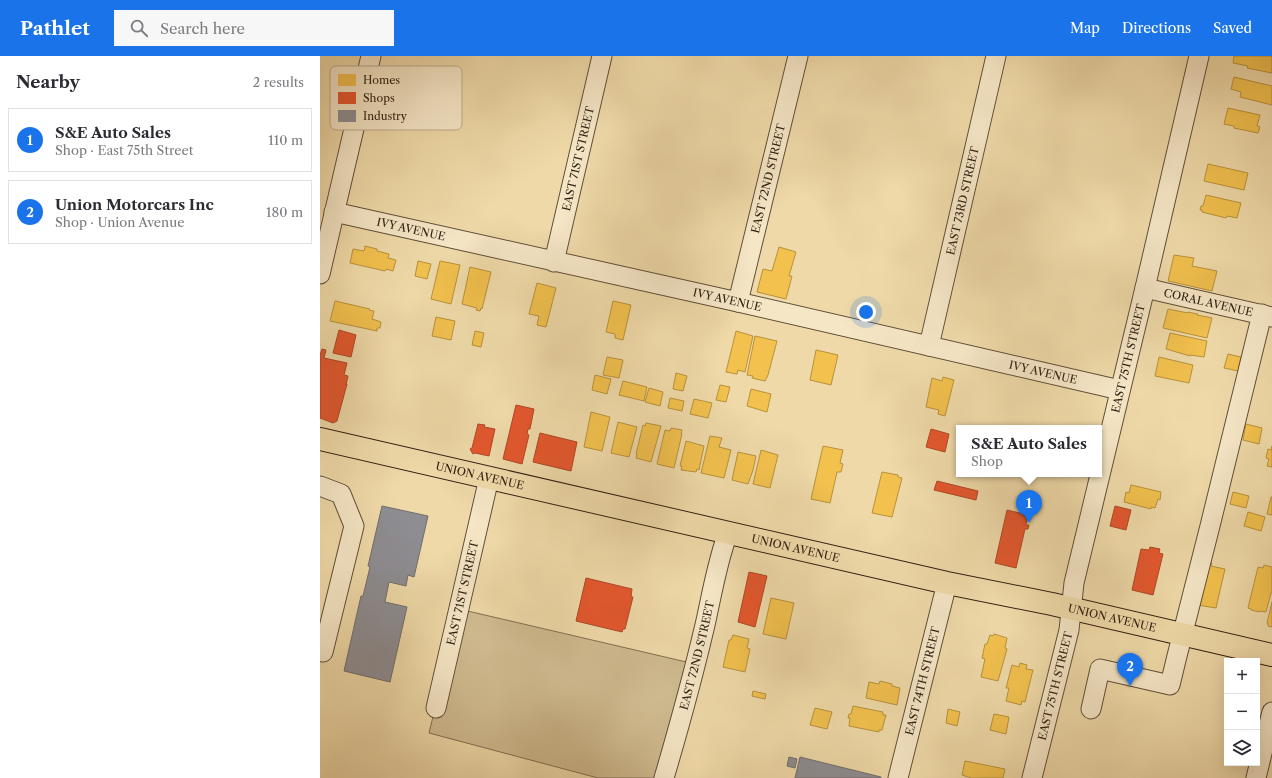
<!DOCTYPE html>
<html lang="en">
<head>
<meta charset="utf-8">
<style>
  body { margin:0; font-family:"Libre Caslon Text",serif; background:#f7f7f7; color:#2b2b33 }
  .controls { position:absolute; right:12px; bottom:12px; display:grid; overflow:hidden; border-radius:0px; box-shadow:0 4px 16px #0002 }
  .controls button { width:36px; height:36px; display:grid; place-items:center; padding:0; border:0; border-bottom:1px solid #e1e1e2; background:#fff; color:#2b2b33; font:20px sans-serif }
  .you { position:absolute; left:546px; top:256px; width:14px; height:14px; margin:-10px; border:3px solid #fff; border-radius:50%; background:#1a73e8; box-shadow:0 0 0 6px #1a73e833 }
  .badge { display:grid; place-items:center; width:26px; height:26px; border-radius:50%; background:#1a73e8; color:#fff; font-size:13px; font-weight:700 }
  .pin { position:absolute; translate:-50% -33px; filter:drop-shadow(0 1px 2px #0008) }
  .pin::after { content:''; position:absolute; top:21px; width:14px; height:12px; background:inherit; clip-path:polygon(0 0,100% 0,50% 100%) }
  .popup { position:absolute; left:636px; top:369px; width:146px; height:52px; box-sizing:border-box; display:grid; place-content:center; border-radius:0px; background:#fff; filter:drop-shadow(0 1px 3px #0005); font-size:13px; white-space:nowrap; color:#7c7c81 }
  .popup b { font-size:15px; color:#2b2b33 }
  .popup::after { content:''; position:absolute; left:50%; top:100%; margin-left:-8px; border:8px solid transparent; border-top-color:#fff }
  .list { margin:0; padding:0; list-style:none }
  h2 { display:flex; justify-content:space-between; align-items:center; height:52px; margin:0; padding:0 16px; font-size:17px }
  h2 small { font-size:13px; font-weight:400; color:#7c7c81 }
  .list li { display:grid; grid-template-columns:26px 1fr auto; gap:12px; align-items:center; box-sizing:border-box; height:64px; margin:0 8px 8px; padding:0 8px; border:1px solid #e1e1e2; border-radius:0px }
  .list b { display:block; font-size:15px; white-space:nowrap }
  .list p { margin:0; font-size:13px; white-space:nowrap; color:#7c7c81 }
  .list em { font-size:13px; font-style:normal; color:#7c7c81 }
  .icon { flex:none; width:22px; height:22px; fill:none; stroke:currentColor; stroke-width:2; stroke-linecap:round; stroke-linejoin:round }
  .map { position:relative; flex:none; width:952px; height:722px; overflow:hidden }
  header { display:flex; align-items:center; gap:24px; box-sizing:border-box; height:56px; padding:0 20px; background:#1a73e8; color:#fff }
  header strong { font-size:19px }
  nav { display:flex; gap:22px; margin-inline-start:auto; font-size:14px }
  .search { width:280px; height:36px; background:#f7f7f7; display:flex; align-items:center; gap:10px; box-sizing:border-box; padding:0 14px; border-radius:0px; color:#7c7c81; font-size:15px }
  main { display:flex }
  aside { flex:1; background:#fff }
  .map>svg:first-child { display:block }
  .green { fill:#cfba8f; stroke:#806e51 }
  .homes { fill:#f2c14e; stroke:#b8913c }
  .shops { fill:#e4572e; stroke:#ae4726 }
  .industry { fill:#8d8d92; stroke:#716d6c }
  .lines { fill:none; stroke-linecap:round; stroke-linejoin:round }
  .minor-casing { stroke:#604f38; stroke-width:21 }
  .major-casing { stroke:#312113; stroke-width:24 }
  .minor { stroke:#f5e6c6; stroke-width:19 }
  .major { stroke:#efd9a8; stroke-width:22 }
  .labels { text-anchor:middle; stroke-width:4; stroke-linejoin:round; paint-order:stroke }
  .street-label { font-size:11px; fill:#312113; stroke:#f5e6c6 }
  .key { fill:#f5e6c6; stroke:#baab90; stroke-width:1 }
  .key-label { font-size:11px; fill:#312113 }
</style>
</head>
<body>
<header>
<strong>Pathlet</strong>
<div class="search"><svg class="icon" aria-label="search" viewBox="0 0 24 24"><circle cx="10" cy="10" r="6"/><path d="M15 15l6 6"/></svg>Search here</div>
<nav><a>Map</a><a>Directions</a><a>Saved</a></nav>
</header>
<main>
<aside>
<h2>Nearby<small>2 results</small></h2>
<ul class="list">
<li><span class="badge">1</span><div><b>S&amp;E Auto Sales</b><p>Shop · East 75th Street</p></div><em>110 m</em></li>
<li><span class="badge">2</span><div><b>Union Motorcars Inc</b><p>Shop · Union Avenue</p></div><em>180 m</em></li>
</ul>
</aside>
<div class="map">
<svg width="952" height="722" viewBox="0 0 952 722">
  <rect width="100%" height="100%" fill="#efd9a8"/>
  <filter id="stains"><feTurbulence type="fractalNoise" baseFrequency=".005" numOctaves="4"/><feColorMatrix values="0 0 0 0 .2 0 0 0 0 .09 0 0 0 0 .02 0 0 0 .5 -.17"/></filter>
  <radialGradient id="worn" r=".72"><stop offset=".6" stop-color="#630" stop-opacity="0"/><stop offset="1" stop-color="#630" stop-opacity=".3"/></radialGradient>
  <polygon class="green" points="139,553 375,608 344,722 278,722 109,677"/>
  <g class="homes">
    <polygon points="914,0 952,0 952,17 927,12 928,10 913,7"/>
    <polygon points="914,21 952,30 952,49 920,41 921,36 911,33"/>
    <polygon points="908,52 940,59 937,70 940,71 938,77 914,72 914,70 904,68"/>
    <polygon points="888,108 928,117 924,134 884,125"/>
    <polygon points="886,139 921,147 917,162 907,160 906,162 882,156 882,154 880,154 881,150 883,150"/>
    <polygon points="45,190 57,193 57,195 69,198 68,202 76,204 73,215 66,213 65,215 30,207 33,193 44,195"/>
    <polygon points="459,191 476,196 469,220 472,220 466,243 437,236 443,213 452,215"/>
    <polygon points="854,199 874,202 872,210 897,215 892,235 848,225"/>
    <polygon points="98,205 111,208 107,223 95,220"/>
    <polygon points="120,205 140,209 131,248 111,243"/>
    <polygon points="150,211 171,216 162,253 161,252 160,255 156,254 157,252 142,248"/>
    <polygon points="217,227 236,232 226,271 217,269 219,260 209,258"/>
    <polygon points="15,245 50,253 49,254 54,255 52,263 61,266 60,272 57,272 57,275 10,265"/>
    <polygon points="293,245 311,249 303,284 295,282 295,278 286,276"/>
    <polygon points="848,253 868,257 868,256 878,258 877,259 892,262 887,282 843,272"/>
    <polygon points="116,261 135,265 131,284 112,280"/>
    <polygon points="155,275 164,277 161,291 152,289"/>
    <polygon points="416,275 433,280 425,316 418,314 417,318 406,316"/>
    <polygon points="850,277 887,285 884,301 870,299 870,300 846,293"/>
    <polygon points="435,280 457,285 448,319 445,325 432,322 433,320 427,319"/>
    <polygon points="496,294 518,299 511,329 490,324"/>
    <polygon points="908,298 921,301 918,315 904,312"/>
    <polygon points="287,301 303,304 299,322 283,319"/>
    <polygon points="839,301 873,309 869,327 835,320"/>
    <polygon points="356,317 367,320 363,335 353,333"/>
    <polygon points="275,319 291,323 287,338 272,334"/>
    <polygon points="623,321 634,324 625,360 618,358 619,354 606,351 612,322 622,325"/>
    <polygon points="303,325 327,331 324,345 299,339"/>
    <polygon points="400,329 410,331 406,346 396,344"/>
    <polygon points="329,332 343,336 340,350 325,346"/>
    <polygon points="431,333 451,338 447,356 427,350"/>
    <polygon points="350,342 364,345 362,355 348,352"/>
    <polygon points="374,343 392,347 388,362 370,358"/>
    <polygon points="271,356 290,361 282,395 264,391"/>
    <polygon points="298,366 317,371 309,401 291,397"/>
    <polygon points="326,367 341,370 331,406 316,402 317,398 316,398 323,369 325,370"/>
    <polygon points="926,368 942,372 939,388 923,384"/>
    <polygon points="351,372 362,374 361,378 362,378 354,412 337,408 345,374 350,375"/>
    <polygon points="390,380 402,382 399,391 411,394 404,422 381,417"/>
    <polygon points="366,385 384,390 379,414 377,413 376,416 361,414 362,410 360,410"/>
    <polygon points="503,390 523,394 520,407 523,408 521,416 517,416 510,447 491,443"/>
    <polygon points="952,390 952,411 947,410 949,403 946,402 948,393 951,394"/>
    <polygon points="441,394 458,399 450,432 433,428"/>
    <polygon points="418,396 436,400 433,414 428,428 412,424"/>
    <polygon points="562,416 578,419 578,421 582,422 572,461 552,457"/>
    <polygon points="811,429 841,436 840,444 838,443 835,452 831,451 831,453 804,446 806,436 809,437"/>
    <polygon points="913,436 929,440 926,452 910,448"/>
    <polygon points="951,441 952,441 952,459 947,458"/>
    <polygon points="928,456 945,461 941,475 924,470"/>
    <polygon points="887,506 892,507 891,510 905,513 896,552 877,549"/>
    <polygon points="944,509 952,511 952,537 951,537 946,556 939,555 939,556 931,554 931,553 928,552 938,511 943,512"/>
    <polygon points="451,542 474,547 466,583 443,578"/>
    <polygon points="952,546 952,571 948,570 948,567 947,567"/>
    <polygon points="674,578 687,582 685,592 687,593 678,625 661,621 665,603 662,602 665,588 667,588 670,579 673,580"/>
    <polygon points="413,579 429,583 427,592 430,593 425,616 403,611 409,584 411,584"/>
    <polygon points="700,607 707,609 706,613 713,614 705,646 702,645 701,649 686,645 689,632 686,632 692,609 699,611"/>
    <polygon points="560,625 572,628 572,630 580,632 577,649 546,642 549,626 559,628"/>
    <polygon points="433,635 446,638 445,643 432,640"/>
    <polygon points="533,650 563,656 563,659 566,659 562,674 559,674 559,676 529,670 530,662 528,662 529,658 531,658"/>
    <polygon points="495,652 512,656 507,673 490,669"/>
    <polygon points="628,653 640,656 637,670 626,667"/>
    <polygon points="674,658 689,661 686,678 670,674"/>
    <polygon points="645,705 685,713 683,722 651,722 642,719"/>
  </g>
  <g class="shops">
    <polygon points="19,274 36,279 31,301 13,297"/>
    <polygon points="2,293 6,294 4,302 27,307 24,319 28,320 26,329 27,328 17,365 13,367 0,362 0,299"/>
    <polygon points="196,349 214,353 210,373 208,373 207,378 209,379 202,408 183,403"/>
    <polygon points="158,368 165,369 164,371 175,373 169,400 155,397 153,398 150,393 152,392"/>
    <polygon points="611,373 629,378 625,396 606,391"/>
    <polygon points="220,377 257,386 251,415 213,406"/>
    <polygon points="617,425 658,435 656,444 614,434"/>
    <polygon points="795,450 811,454 806,474 790,470"/>
    <polygon points="687,454 708,459 706,469 709,469 708,473 705,473 696,512 675,507"/>
    <polygon points="830,491 840,493 839,497 843,498 833,539 812,534 821,493 829,494"/>
    <polygon points="429,516 447,520 435,571 418,566"/>
    <polygon points="266,522 312,533 311,541 313,541 305,573 303,573 302,576 256,565"/>
  </g>
  <g class="industry">
    <polygon points="62,450 108,460 94,521 88,519 86,530 69,526 65,546 87,551 70,626 24,615 41,540 43,540 50,511 48,510"/>
    <polygon points="469,701 477,703 475,712 467,710"/>
    <polygon points="480,701 561,721 561,722 475,722"/>
  </g>
  <g class="lines">
    <g class="minor-casing">
      <g id="minor">
        <path id="s1" d="M14,156l404,90 382,88"/>
        <path id="s2" d="M234,206l48,-206"/>
        <polyline points="0,218 51,0"/>
        <path id="s3" d="M825,232l127,29"/>
        <path id="s4" d="M418,246l60,-246"/>
        <path id="s5" d="M609,290l67,-290"/>
        <polyline points="0,430 21,438 34,470 3,596"/>
        <path id="s6" d="M116,652l53,-230"/>
        <polyline points="771,653 780,613 850,629 857,600 890,470 942,258"/>
        <path id="s7" d="M344,722c15,-51 29,-102 41,-153 7,-31 12,-63 23,-92"/>
        <path id="s8" d="M578,722l49,-195"/>
        <path id="s9" d="M712,722l37,-148 5,-47 71,-295 54,-232"/>
        <polyline points="936,722 952,656"/>
      </g>
    </g>
    <g class="major-casing">
      <g id="major">
        <path id="s10" d="M0,383l627,144 105,21 220,51"/>
      </g>
    </g>
    <use href="#minor" class="minor"/>
    <use href="#major" class="major"/>
  </g>
  <g class="labels">
    <g class="street-label">
      <text dy="4" stroke="none"><textPath href="#s2" startOffset="106">EAST 71ST STREET</textPath></text>
      <text dy="4" stroke="none"><textPath href="#s4" startOffset="127">EAST 72ND STREET</textPath></text>
      <text dy="4" stroke="none"><textPath href="#s5" startOffset="149">EAST 73RD STREET</textPath></text>
      <text dy="4" stroke="none"><textPath href="#s1" startOffset="79">IVY AVENUE</textPath></text>
      <text dy="4" stroke="none"><textPath href="#s1" startOffset="403">IVY AVENUE</textPath></text>
      <text dy="4" stroke="none"><textPath href="#s3" startOffset="65">CORAL AVENUE</textPath></text>
      <text dy="4" stroke="none"><textPath href="#s9" startOffset="431">EAST 75TH STREET</textPath></text>
      <text dy="4" stroke="none"><textPath href="#s1" startOffset="727">IVY AVENUE</textPath></text>
      <text dy="4" stroke="none"><textPath href="#s10" startOffset="164">UNION AVENUE</textPath></text>
      <text dy="4" stroke="none"><textPath href="#s10" startOffset="488">UNION AVENUE</textPath></text>
      <text dy="4" stroke="none"><textPath href="#s6" startOffset="118">EAST 71ST STREET</textPath></text>
      <text dy="4" stroke="none"><textPath href="#s10" startOffset="812">UNION AVENUE</textPath></text>
      <text dy="4" stroke="none"><textPath href="#s7" startOffset="127">EAST 72ND STREET</textPath></text>
      <text dy="4" stroke="none"><textPath href="#s8" startOffset="100">EAST 74TH STREET</textPath></text>
      <text dy="4" stroke="none"><textPath href="#s9" startOffset="95">EAST 75TH STREET</textPath></text>
    </g>
  </g>
  <rect x="10" y="10" width="132" height="64" rx="6" class="key"/>
  <rect x="18" y="18" width="18" height="12" fill="#f2c14e"/>
  <rect x="18" y="36" width="18" height="12" fill="#e4572e"/>
  <rect x="18" y="54" width="18" height="12" fill="#8d8d92"/>
  <g class="key-label">
    <text x="43" y="28">Homes</text>
    <text x="43" y="46">Shops</text>
    <text x="43" y="64">Industry</text>
  </g>
  <rect width="100%" height="100%" filter="url(#stains)"/>
  <rect width="100%" height="100%" fill="url(#worn)"/>
</svg>
<div class="controls">
<button>+</button>
<button>−</button>
<button><svg class="icon" aria-label="layers" viewBox="0 0 24 24"><path d="M12 4l9 5-9 5-9-5zM3 14l9 5 9-5"/></svg></button>
</div>
<div class="you"></div>
<div class="pin badge" style="left:709px;top:467px">1</div>
<div class="popup"><b>S&amp;E Auto Sales</b>Shop</div>
<div class="pin badge" style="left:810px;top:630px">2</div>
</div>
</main>
</body>
</html>
